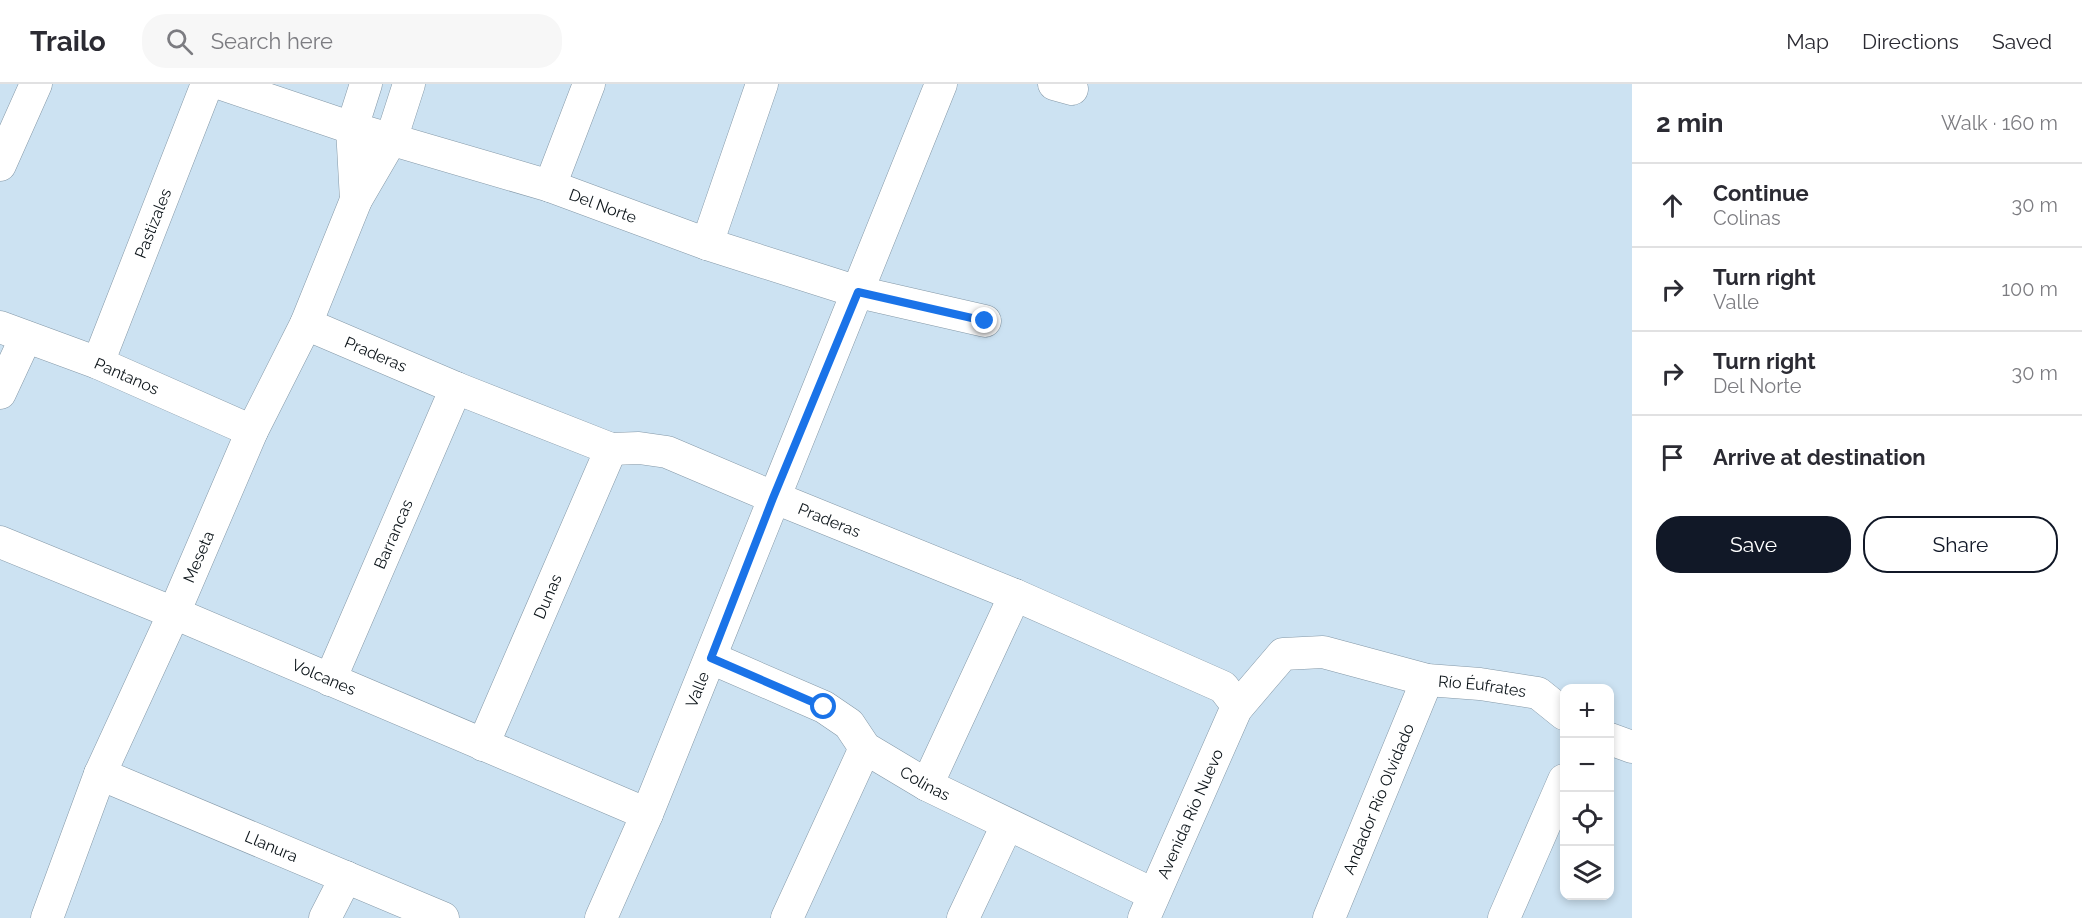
<!DOCTYPE html>
<html lang="en">
<head>
<meta charset="utf-8">
<style>
  body { margin:0; font-family:Raleway,sans-serif; background:#f7f7f7; color:#2b2b33 }
  .controls { position:absolute; right:18px; bottom:18px; display:grid; overflow:hidden; border-radius:12px; box-shadow:0 3px 9px #0003 }
  .controls button { width:54px; height:54px; display:grid; place-items:center; padding:0; border:0; border-bottom:2px solid #e1e1e2; background:#fff; color:#2b2b33; font:30px sans-serif }
  .stop { position:absolute; width:18px; height:18px; margin:-14px; border:4px solid #1a73e8; border-radius:50%; background:#fff }
  .stop.end { background:#1a73e8; border-color:#fff; box-shadow:0 2px 6px #0008 }
  .list { margin:0; padding:0; list-style:none }
  h2 { display:flex; justify-content:space-between; align-items:center; height:78px; margin:0; padding:0 24px; font-size:26px }
  h2 small { font-size:20px; font-weight:400; color:#7c7c81 }
  .list li { display:grid; grid-template-columns:39px 1fr auto; gap:18px; align-items:center; box-sizing:border-box; height:84px; padding:0 24px; border-top:2px solid #e1e1e2 }
  .list b { display:block; font-size:22px; white-space:nowrap }
  .list p { margin:0; font-size:20px; white-space:nowrap; color:#7c7c81 }
  .list em { font-size:20px; font-style:normal; color:#7c7c81 }
  .actions { display:flex; gap:12px; padding:18px 24px }
  .actions a { flex:1; padding:14px 0; border:2px solid #111827; border-radius:24px; text-align:center; font-size:21px; color:#111827 }
  .actions .main { background:#111827; color:#fff }
  .icon { flex:none; width:33px; height:33px; fill:none; stroke:currentColor; stroke-width:2; stroke-linecap:round; stroke-linejoin:round }
  .map { position:relative; flex:none; width:1632px; height:834px; overflow:hidden }
  header { display:flex; align-items:center; gap:36px; box-sizing:border-box; height:84px; padding:0 30px; background:#fff; border-bottom:2px solid #e1e1e2 }
  header strong { font-size:28px }
  nav { display:flex; gap:33px; margin-inline-start:auto; font-size:21px }
  .search { width:420px; height:54px; background:#f7f7f7; display:flex; align-items:center; gap:15px; box-sizing:border-box; padding:0 21px; border-radius:24px; color:#7c7c81; font-size:22px }
  main { display:flex }
  aside { flex:1; background:#fff }
  .map>svg:first-child { display:block }
  .lines { fill:none; stroke-linecap:round; stroke-linejoin:round }
  .minor-casing { stroke:#8498a7; stroke-width:33 }
  .minor { stroke:#fff; stroke-width:32 }
  .route { stroke:#1a73e8; stroke-width:8 }
  .labels { text-anchor:middle; stroke-width:6; stroke-linejoin:round; paint-order:stroke }
  .street-label { font-size:16px; fill:#0c1419; stroke:#ddeefb }
</style>
</head>
<body>
<header>
<strong>Trailo</strong>
<div class="search"><svg class="icon" aria-label="search" viewBox="0 0 24 24"><circle cx="10" cy="10" r="6"/><path d="M15 15l6 6"/></svg>Search here</div>
<nav><a>Map</a><a>Directions</a><a>Saved</a></nav>
</header>
<main>
<div class="map">
<svg width="1632" height="834" viewBox="0 0 1632 834">
  <rect width="100%" height="100%" fill="#cce2f2"/>
  <g class="lines">
    <g class="minor-casing">
      <g id="minor">
        <path id="s1" d="M222,0l130,44 198,58 157,58 151,48 127,29"/>
        <polyline points="1054,0 1072,5"/>
        <polyline points="0,81 36,0"/>
        <polyline points="550,102 589,0"/>
        <polyline points="356,116 352,44 366,0"/>
        <polyline points="707,160 762,0"/>
        <path id="s2" d="M306,240l150,64 155,61 28,-1 28,4 106,45 242,98 208,92 10,13 3,9"/>
        <path id="s3" d="M0,243l98,36 154,68"/>
        <path id="s4" d="M98,279l109,-279"/>
        <polyline points="0,309 26,253"/>
        <path id="s5" d="M0,458l174,71 473,201"/>
        <path id="s6" d="M711,574l113,49 25,17 16,24 62,37 226,109"/>
        <path id="s7" d="M330,596l126,-292"/>
        <polyline points="1610,655 1632,663"/>
        <path id="s8" d="M483,661l128,-296"/>
        <path id="s9" d="M100,690l343,144"/>
        <polyline points="927,701 1015,511"/>
        <path id="s10" d="M47,834l53,-144 74,-161 78,-182 54,-107 50,-124 35,-60 18,-56"/>
        <polyline points="325,834 346,793"/>
        <path id="s11" d="M601,834l46,-104 294,-730"/>
        <polyline points="787,834 865,664"/>
        <polyline points="963,834 1007,741"/>
        <path id="s12" d="M1144,834l92,-209 47,-55 40,-2 104,28 53,4 58,9 26,21"/>
        <path id="s13" d="M1329,834l98,-238"/>
        <polyline points="1504,834 1564,696"/>
      </g>
    </g>
    <use href="#minor" class="minor"/>
  </g>
  <g class="lines">
    <polyline class="route" points="824,623 711,574 773,414 858,208 985,237"/>
  </g>
  <g class="labels">
    <g class="street-label">
      <text dy="6" stroke="none"><textPath href="#s1" startOffset="400">Del Norte</textPath></text>
      <text dy="6" stroke="none"><textPath href="#s4" startOffset="150">Pastizales</textPath></text>
      <text dy="6" stroke="none"><textPath href="#s2" startOffset="76">Praderas</textPath></text>
      <text dy="6" stroke="none"><textPath href="#s3" startOffset="136">Pantanos</textPath></text>
      <text dy="6" stroke="none"><textPath href="#s2" startOffset="562">Praderas</textPath></text>
      <text dy="6" stroke="none"><textPath href="#s7" startOffset="159">Barrancas</textPath></text>
      <text dy="6" stroke="none"><textPath href="#s10" startOffset="392">Meseta</textPath></text>
      <text dy="6" stroke="none"><textPath href="#s8" startOffset="162">Dunas</textPath></text>
      <text dy="6" stroke="none"><textPath href="#s5" startOffset="351">Volcanes</textPath></text>
      <text dy="6" stroke="none"><textPath href="#s12" startOffset="504">Río Éufrates</textPath></text>
      <text dy="6" stroke="none"><textPath href="#s11" startOffset="248">Valle</textPath></text>
      <text dy="6" stroke="none"><textPath href="#s6" startOffset="252">Colinas</textPath></text>
      <text dy="6" stroke="none"><textPath href="#s13" startOffset="129">Andador Río Olvidado</textPath></text>
      <text dy="6" stroke="none"><textPath href="#s12" startOffset="114">Avenida Río Nuevo</textPath></text>
      <text dy="6" stroke="none"><textPath href="#s9" startOffset="186">Llanura</textPath></text>
    </g>
  </g>
</svg>
<div class="controls">
<button>+</button>
<button>−</button>
<button><svg class="icon" aria-label="locate" viewBox="0 0 24 24"><circle cx="12" cy="12" r="6"/><path d="M12 2v4M12 18v4M2 12h4M18 12h4"/></svg></button>
<button><svg class="icon" aria-label="layers" viewBox="0 0 24 24"><path d="M12 4l9 5-9 5-9-5zM3 14l9 5 9-5"/></svg></button>
</div>
<div class="stop" style="left:824px;top:623px"></div>
<div class="stop end" style="left:985px;top:237px"></div>
</div>
<aside>
<h2>2 min<small>Walk · 160 m</small></h2>
<ul class="list">
<li><svg class="icon" aria-label="ahead" viewBox="0 0 24 24"><path d="M12 20V5M6 11l6-6 6 6"/></svg><div><b>Continue</b><p>Colinas</p></div><em>30 m</em></li>
<li><svg class="icon" aria-label="right" viewBox="0 0 24 24"><path d="M7 20v-9h11M14 6l5 5-5 5"/></svg><div><b>Turn right</b><p>Valle</p></div><em>100 m</em></li>
<li><svg class="icon" aria-label="right" viewBox="0 0 24 24"><path d="M7 20v-9h11M14 6l5 5-5 5"/></svg><div><b>Turn right</b><p>Del Norte</p></div><em>30 m</em></li>
<li><svg class="icon" aria-label="arrive" viewBox="0 0 24 24"><path d="M6 21V4h12l-3 4 3 4H6"/></svg><div><b>Arrive at destination</b></div></li>
</ul>
<div class="actions"><a class="main">Save</a><a>Share</a></div>
</aside>
</main>
</body>
</html>
